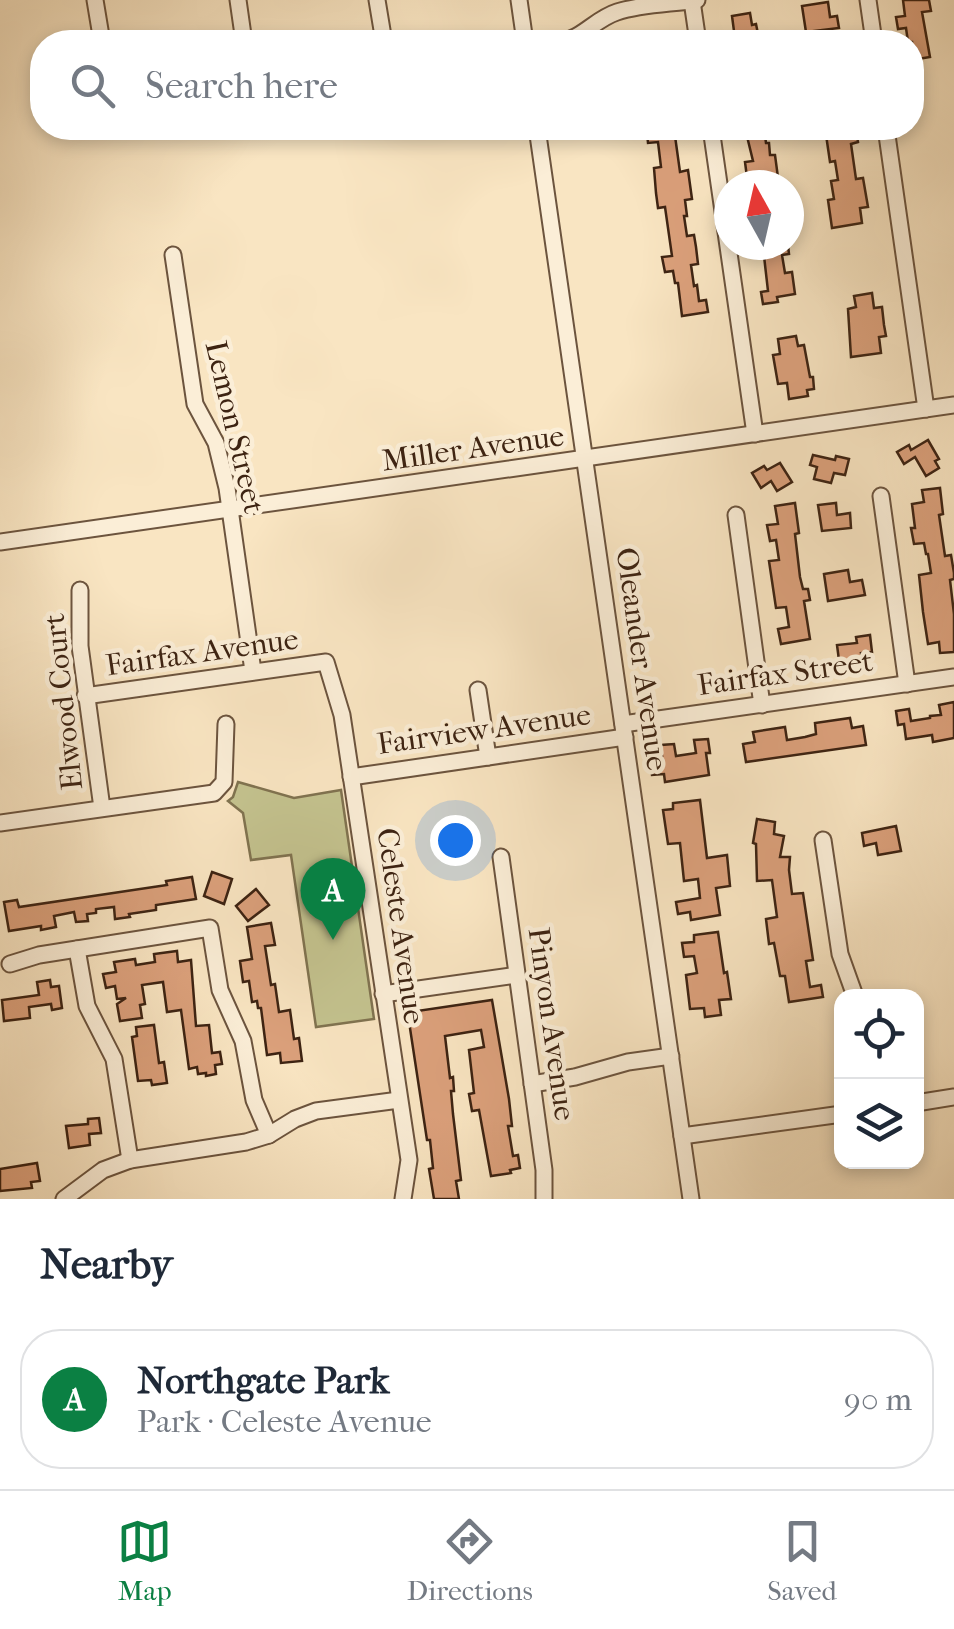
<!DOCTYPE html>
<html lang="en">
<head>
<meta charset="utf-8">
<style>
  body { margin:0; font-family:"IM FELL French Canon",serif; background:#f6f6f7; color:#1f2937 }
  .controls { position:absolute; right:30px; bottom:30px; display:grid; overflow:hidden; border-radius:20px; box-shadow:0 5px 15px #0003 }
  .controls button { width:90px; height:90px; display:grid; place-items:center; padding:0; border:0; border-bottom:2px solid #e0e1e3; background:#fff; color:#1f2937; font:50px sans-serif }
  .compass { position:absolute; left:714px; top:170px; width:90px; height:90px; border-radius:50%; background:#fff; box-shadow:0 5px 15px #0003; rotate:352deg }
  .you { position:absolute; left:455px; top:840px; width:35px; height:35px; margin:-25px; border:8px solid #fff; border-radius:50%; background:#1a73e8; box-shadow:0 0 0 15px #1a73e833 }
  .badge { display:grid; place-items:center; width:65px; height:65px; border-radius:50%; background:#0b8043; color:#fff; font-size:32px; font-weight:700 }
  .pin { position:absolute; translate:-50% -82px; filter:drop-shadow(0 2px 5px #0008) }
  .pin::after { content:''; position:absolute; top:52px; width:35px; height:30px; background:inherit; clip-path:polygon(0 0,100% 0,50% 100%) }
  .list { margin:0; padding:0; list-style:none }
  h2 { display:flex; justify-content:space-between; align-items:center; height:130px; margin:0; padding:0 40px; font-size:42px }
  h2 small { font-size:32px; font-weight:400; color:#747a83 }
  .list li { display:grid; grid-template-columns:65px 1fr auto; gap:30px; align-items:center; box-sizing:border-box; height:140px; margin:0 20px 20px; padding:0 20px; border:2px solid #e0e1e3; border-radius:40px }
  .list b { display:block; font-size:38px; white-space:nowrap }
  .list p { margin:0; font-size:32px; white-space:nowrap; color:#747a83 }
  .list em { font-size:32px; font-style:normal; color:#747a83 }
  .icon { flex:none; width:55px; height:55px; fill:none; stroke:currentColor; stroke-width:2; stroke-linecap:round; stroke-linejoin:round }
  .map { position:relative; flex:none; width:954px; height:1199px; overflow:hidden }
  .search { position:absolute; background:#fff; box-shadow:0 5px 15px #0003; left:30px; right:30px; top:30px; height:110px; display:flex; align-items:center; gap:25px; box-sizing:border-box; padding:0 35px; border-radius:40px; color:#747a83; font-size:38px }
  .sheet { height:290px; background:#fff }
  nav { display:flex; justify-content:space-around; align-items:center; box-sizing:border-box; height:140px; border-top:2px solid #e0e1e3; background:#fff; font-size:28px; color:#747a83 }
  nav a { display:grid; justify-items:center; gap:5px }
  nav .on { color:#0b8043 }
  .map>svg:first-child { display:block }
  .green { fill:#c4c38f; stroke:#807350; stroke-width:2.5 }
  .building { fill:#dba07b; stroke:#3d2312; stroke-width:2.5 }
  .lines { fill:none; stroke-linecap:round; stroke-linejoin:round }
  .minor-casing { stroke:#6c543e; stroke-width:19 }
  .minor { stroke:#fbeed7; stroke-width:15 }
  .labels { text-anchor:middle; stroke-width:9; stroke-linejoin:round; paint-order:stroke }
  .street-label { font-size:30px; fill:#3d2312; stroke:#fbeed7 }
</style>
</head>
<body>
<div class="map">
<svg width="954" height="1199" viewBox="0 0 954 1199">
  <rect width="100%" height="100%" fill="#f9e5c2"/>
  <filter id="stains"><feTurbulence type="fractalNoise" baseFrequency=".002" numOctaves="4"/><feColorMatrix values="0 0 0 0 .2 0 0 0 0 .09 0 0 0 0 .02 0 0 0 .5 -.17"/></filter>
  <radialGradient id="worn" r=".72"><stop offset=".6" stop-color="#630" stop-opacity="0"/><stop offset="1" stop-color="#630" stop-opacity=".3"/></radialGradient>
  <polygon class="green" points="238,782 294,798 341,790 374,1019 316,1027 291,855 251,860 243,813 228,801 233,797"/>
  <g class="building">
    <polygon points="903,0 929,0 931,11 922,12 930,57 912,60 912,42 908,42 906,28 898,29 896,17 905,16"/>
    <polygon points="828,2 830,17 837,16 839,28 806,32 802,6"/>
    <polygon points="750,13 752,25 756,24 759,39 728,42 726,33 734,31 732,16"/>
    <polygon points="667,128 693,128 694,133 675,136 680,172 688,170 692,199 685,200 687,216 684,216 687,236 694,235 696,247 698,264 691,265 694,286 697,285 699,301 706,300 708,312 682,316 678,283 675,283 673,271 665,272 662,257 672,256 665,207 658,208 656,193 654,168 661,167 658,142 648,143 647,132 667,129"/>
    <polygon points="745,128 764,128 766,143 769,143 770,155 775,155 779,185 748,185 745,162 753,161"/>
    <polygon points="825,128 856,128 858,142 851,144 856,179 863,178 868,207 860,208 862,223 832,228 828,200 834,199 831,181 838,180 835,161 830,162"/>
    <polygon points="759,245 788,245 789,254 782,255 785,273 792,272 795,294 777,297 778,302 763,304 761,292 768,291 764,256 757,257 755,248 759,247"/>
    <polygon points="872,293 874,308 882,307 884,325 886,336 879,337 881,353 851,357 848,309 856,307 854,296"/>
    <polygon points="796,336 798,346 804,345 810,377 813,377 814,389 807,390 808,396 789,399 787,383 778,384 773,355 780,354 778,339"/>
    <polygon points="928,440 939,459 935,461 939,468 926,476 915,457 904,464 897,452 909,445 911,450"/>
    <polygon points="813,455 835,460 836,456 849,459 845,475 834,473 831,483 814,479 817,467 810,465"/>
    <polygon points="780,463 792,482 777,491 771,481 761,488 752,473 764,466 767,470"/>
    <polygon points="940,488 943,514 939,515 945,556 951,555 954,573 954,579 950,580 954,614 954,652 940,653 939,642 928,644 923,612 919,575 931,573 928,554 926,554 924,543 914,544 911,528 915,528 912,504 924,502 922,490"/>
    <polygon points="795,503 799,533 795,534 800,577 803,589 808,589 810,600 804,601 810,639 781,644 778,629 789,627 786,607 776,608 769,561 779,560 776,540 770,541 767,525 778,524 775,506"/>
    <polygon points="836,503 837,515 850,513 851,528 822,531 818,505"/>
    <polygon points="848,570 850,582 862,580 865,595 828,601 824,574"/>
    <polygon points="870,635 872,652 861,653 863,665 840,668 837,645 857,643 856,637"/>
    <polygon points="954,702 954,738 933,742 932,735 906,739 904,724 898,725 896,711 909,709 911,721 930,718 930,716 941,715 939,705"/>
    <polygon points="850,718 852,728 863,726 866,745 746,762 743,744 755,742 753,732 785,727 787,740 805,737 816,734 815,723"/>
    <polygon points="708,739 710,753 706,753 709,775 665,782 664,774 652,775 650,758 662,756 661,745 674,744 676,756 696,753 694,740"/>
    <polygon points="700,800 707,858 727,855 730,886 716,888 720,915 691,920 690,912 678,914 676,902 700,898 698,879 684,881 680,843 668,844 663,810 673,809 673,803"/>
    <polygon points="757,819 775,822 774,834 784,836 780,857 790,857 789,870 792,894 803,893 813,960 806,961 810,987 821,985 823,997 789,1002 785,976 780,976 774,943 769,944 766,919 777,917 772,880 757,881 756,844 753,843"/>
    <polygon points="896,826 901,851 878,855 876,843 864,846 862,833"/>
    <polygon points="212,872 232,879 224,904 204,896"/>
    <polygon points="192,877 196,899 156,905 156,910 129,914 130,917 115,919 114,907 96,909 96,913 87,914 88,921 76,922 74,912 54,916 56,927 41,930 41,926 9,931 4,902 17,900 19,907 167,885 166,881"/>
    <polygon points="256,889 269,905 248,921 236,906"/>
    <polygon points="271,923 275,945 265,946 271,985 275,984 279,1012 290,1010 294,1039 299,1038 302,1061 281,1063 280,1053 267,1055 261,1008 258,1008 257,1001 252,1002 249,981 243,982 240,961 252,959 247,927"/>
    <polygon points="718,932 724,973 727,972 731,999 719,1000 721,1015 705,1017 704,1008 690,1009 686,975 697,973 694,956 684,957 682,943 694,942 694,935"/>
    <polygon points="177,951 178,962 191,960 196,1026 209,1025 212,1053 220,1052 222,1064 215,1065 216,1074 206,1076 206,1073 198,1074 197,1067 189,1069 181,1010 167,1012 163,982 142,985 145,1004 140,1005 142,1018 120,1021 117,1004 126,998 117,999 115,986 106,988 103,974 116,972 114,962 135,959 136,965 155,962 154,954"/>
    <polygon points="50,980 51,987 59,986 62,1008 52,1010 51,1004 29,1007 30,1018 4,1021 2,1000 39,995 37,982"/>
    <polygon points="492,1000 509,1099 512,1126 508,1126 513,1156 518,1155 520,1168 510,1170 511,1173 491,1176 479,1110 472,1111 469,1094 474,1093 469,1050 484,1047 481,1030 445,1036 450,1078 453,1077 454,1091 451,1091 453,1114 461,1180 456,1181 459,1199 434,1199 429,1169 433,1168 430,1140 427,1140 408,1015 417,1013 417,1011"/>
    <polygon points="154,1025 159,1063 164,1062 167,1083 152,1085 151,1080 138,1081 132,1037 137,1036 136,1027"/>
    <polygon points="99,1118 101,1133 89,1134 90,1145 69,1148 66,1126 88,1124 88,1119"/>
    <polygon points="37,1163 40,1181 31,1182 32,1188 0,1191 0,1169"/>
  </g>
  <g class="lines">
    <g class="minor-casing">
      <g id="minor">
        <polyline points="95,0 102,42"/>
        <polyline points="238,0 244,42"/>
        <polyline points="377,0 384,42"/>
        <polyline points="519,0 525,42"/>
        <polyline points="868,0 874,42"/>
        <polyline points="692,1 698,42"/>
        <path d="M560,42c22,-3 35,-23 57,-30 25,-8 54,-8 80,-12"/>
        <polyline points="537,128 691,1199"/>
        <polyline points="711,128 755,434"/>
        <polyline points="886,128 926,409"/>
        <polyline points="173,255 195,404 216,443 227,488 253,671"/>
        <polyline points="881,496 907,684"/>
        <polyline points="736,515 762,705"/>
        <polyline points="0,542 954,405"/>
        <polyline points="80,590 80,646 102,808"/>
        <polyline points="478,690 488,757"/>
        <polyline points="85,696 326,662 342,715 409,1160 403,1199"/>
        <polyline points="623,724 954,677"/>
        <polyline points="351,777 625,737"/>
        <polyline points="0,823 214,793 224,782 226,724"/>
        <polyline points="823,840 840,954 855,996"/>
        <polyline points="501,857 544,1170 544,1199"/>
        <polyline points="77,949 87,1006 114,1059 130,1160"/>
        <polyline points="10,964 39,955 210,928 220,990 243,1041 254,1100 269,1135"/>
        <polyline points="383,994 517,975"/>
        <polyline points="532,1084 575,1077 628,1062 671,1056"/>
        <polyline points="916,1103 954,1097"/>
        <polyline points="682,1136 842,1114"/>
        <polyline points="64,1199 103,1170 130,1160 246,1142 269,1135 295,1119 316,1111 399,1100"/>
      </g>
    </g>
    <use href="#minor" class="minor"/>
  </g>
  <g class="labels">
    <g class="street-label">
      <text transform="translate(235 427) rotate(77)" y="10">Lemon Street</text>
      <text transform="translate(473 448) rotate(-8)" y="10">Miller Avenue</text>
      <text transform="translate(202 652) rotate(-8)" y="10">Fairfax Avenue</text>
      <text transform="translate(642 659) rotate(82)" y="10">Oleander Avenue</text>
      <text transform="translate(785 673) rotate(-8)" y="10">Fairfax Street</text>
      <text transform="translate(63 702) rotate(-96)" y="10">Elwood Court</text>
      <text transform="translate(484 729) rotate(-8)" y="10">Fairview Avenue</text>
      <text transform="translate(401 926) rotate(82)" y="10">Celeste Avenue</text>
      <text transform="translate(552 1024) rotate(82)" y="10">Pinyon Avenue</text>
    </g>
  </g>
  <rect width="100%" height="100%" filter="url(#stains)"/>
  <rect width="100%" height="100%" fill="url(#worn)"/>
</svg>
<div class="controls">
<button><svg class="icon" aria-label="locate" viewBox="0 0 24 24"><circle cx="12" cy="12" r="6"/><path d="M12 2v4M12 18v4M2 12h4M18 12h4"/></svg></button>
<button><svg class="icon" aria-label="layers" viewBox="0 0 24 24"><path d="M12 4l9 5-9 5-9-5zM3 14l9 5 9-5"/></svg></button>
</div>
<svg class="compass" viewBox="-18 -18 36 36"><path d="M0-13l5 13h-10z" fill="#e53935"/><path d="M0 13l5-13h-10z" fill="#747a83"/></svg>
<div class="you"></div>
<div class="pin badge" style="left:333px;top:940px">A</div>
<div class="search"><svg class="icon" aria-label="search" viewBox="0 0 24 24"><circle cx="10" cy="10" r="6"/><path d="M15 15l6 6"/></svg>Search here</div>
</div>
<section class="sheet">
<h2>Nearby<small></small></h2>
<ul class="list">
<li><span class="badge">A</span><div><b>Northgate Park</b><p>Park · Celeste Avenue</p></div><em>90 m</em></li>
</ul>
</section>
<nav>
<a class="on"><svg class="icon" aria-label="map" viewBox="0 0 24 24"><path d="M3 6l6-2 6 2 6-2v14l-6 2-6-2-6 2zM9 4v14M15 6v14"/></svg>Map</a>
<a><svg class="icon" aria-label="directions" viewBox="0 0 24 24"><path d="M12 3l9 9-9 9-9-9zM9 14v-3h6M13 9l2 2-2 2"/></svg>Directions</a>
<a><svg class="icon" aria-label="saved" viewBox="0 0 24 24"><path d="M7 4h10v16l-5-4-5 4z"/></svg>Saved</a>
</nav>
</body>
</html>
